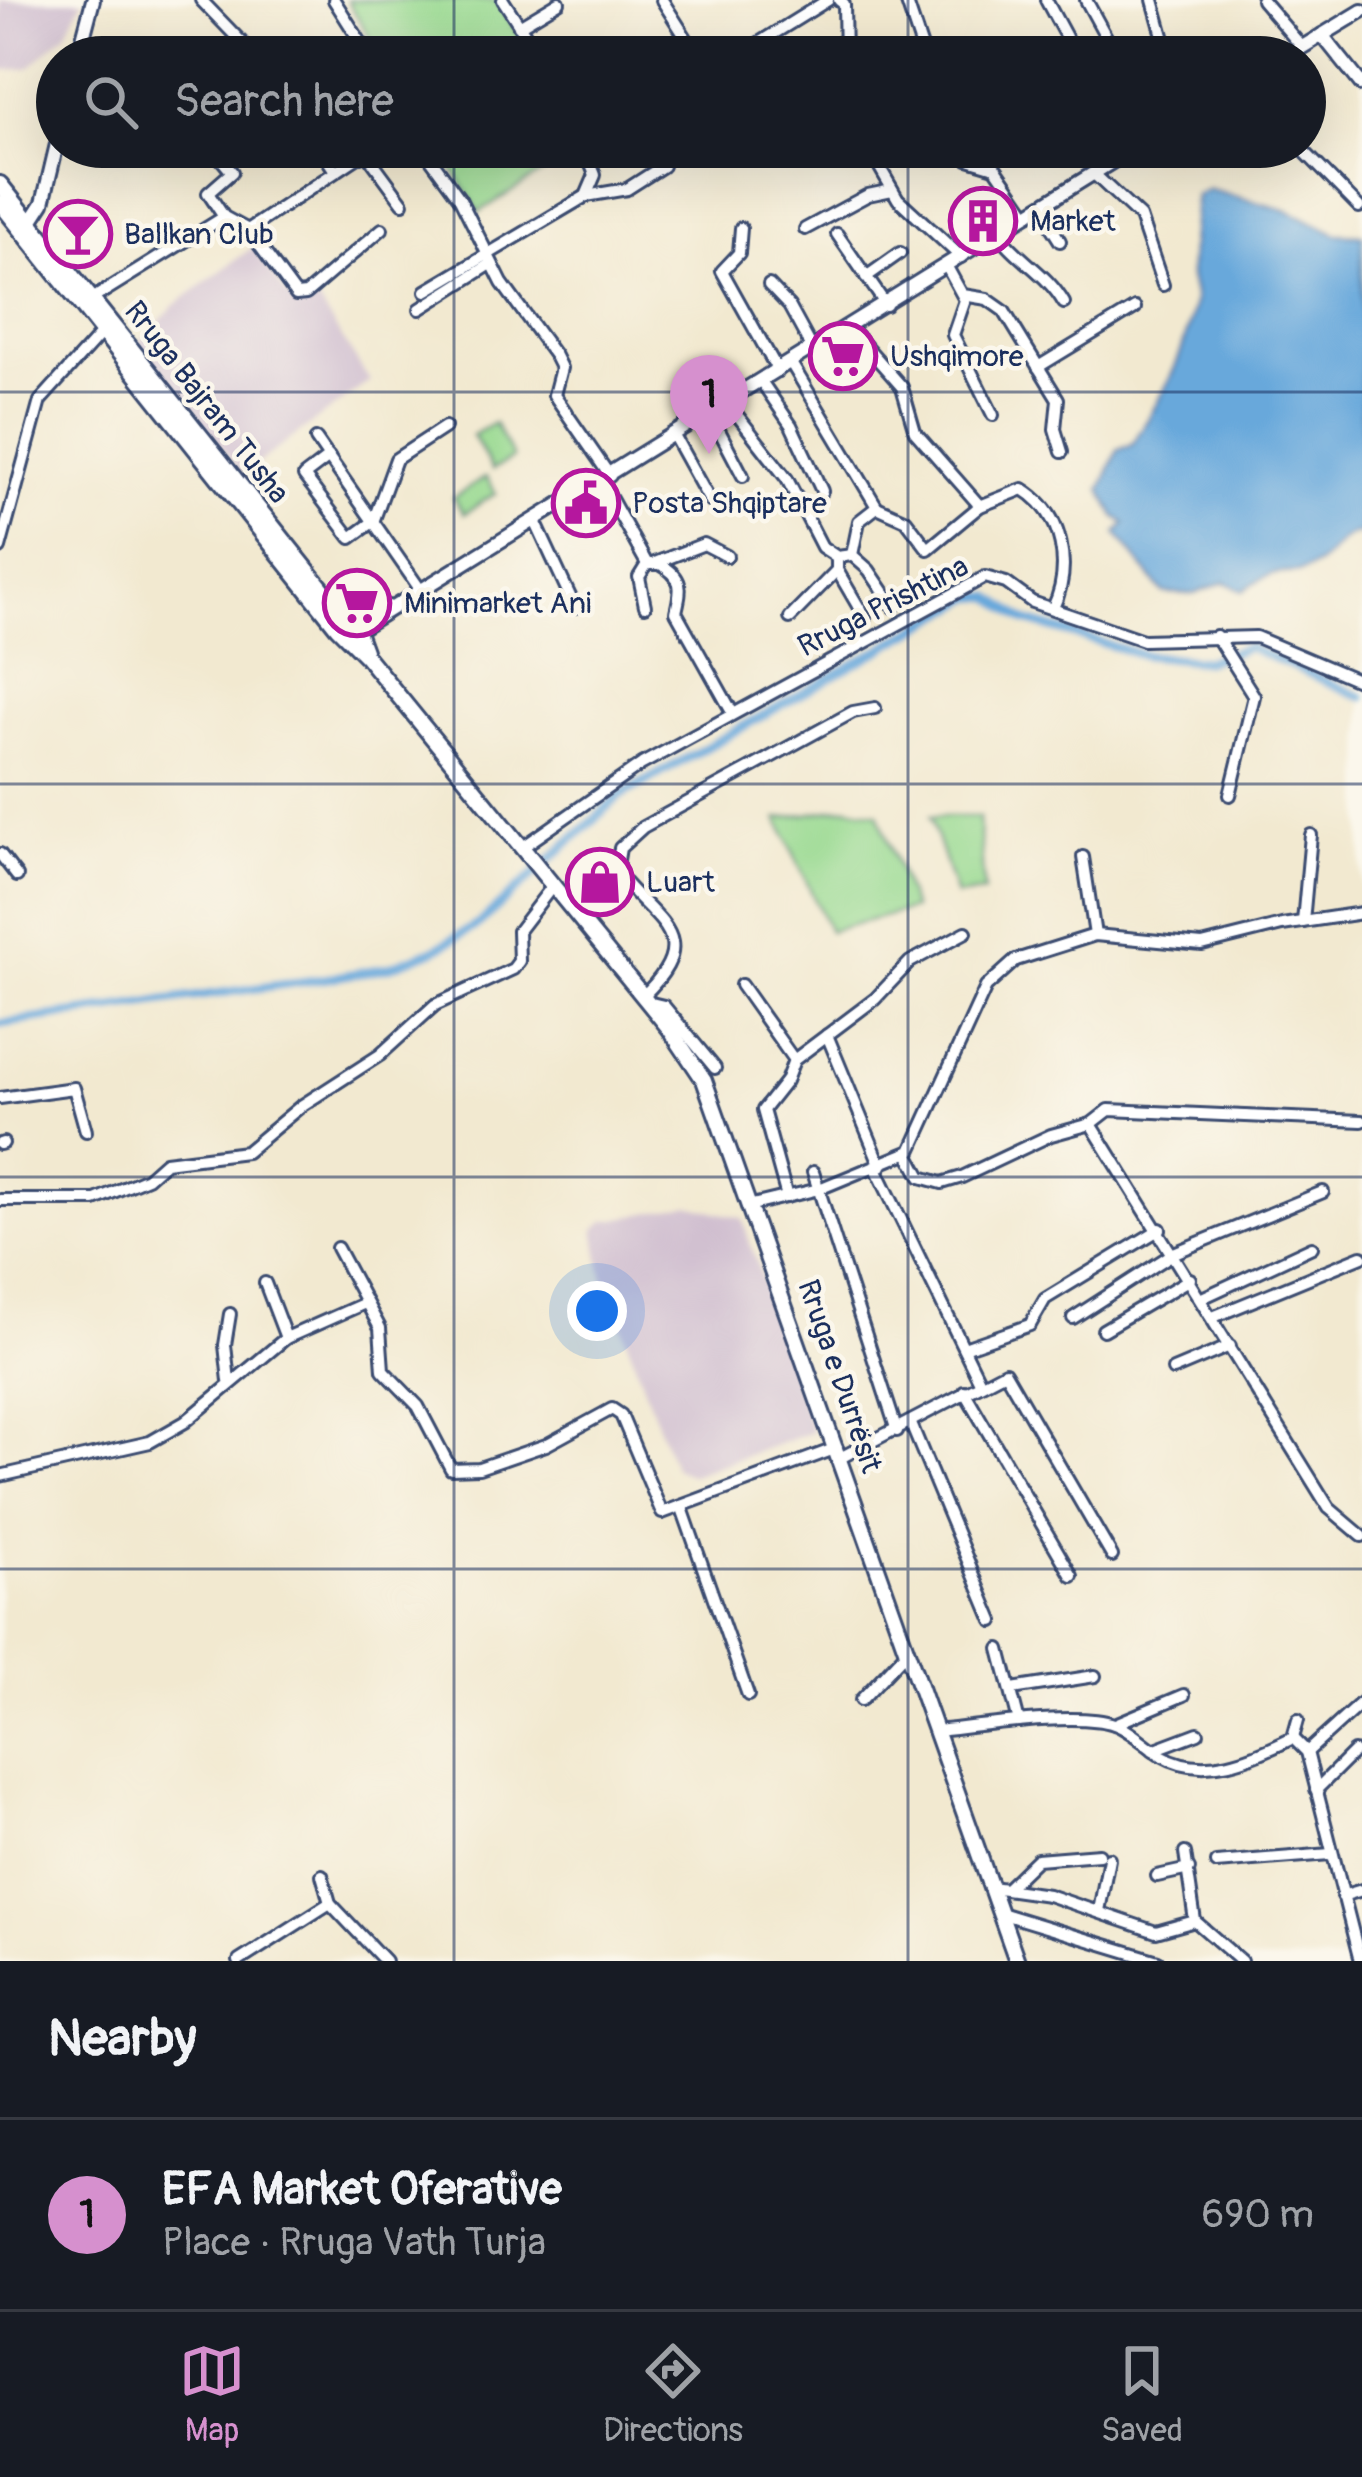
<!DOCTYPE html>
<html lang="en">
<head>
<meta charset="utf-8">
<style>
  body { margin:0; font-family:Pangolin,sans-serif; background:#242831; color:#f1f3f6 }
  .you { position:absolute; left:597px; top:1311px; width:42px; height:42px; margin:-30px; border:9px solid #fff; border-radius:50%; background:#1a73e8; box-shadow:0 0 0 18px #1a73e833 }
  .badge { display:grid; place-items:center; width:78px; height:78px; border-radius:50%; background:#d690ce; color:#111; font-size:39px; font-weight:700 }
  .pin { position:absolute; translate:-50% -99px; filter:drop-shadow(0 3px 6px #0008) }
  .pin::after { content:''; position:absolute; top:63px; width:42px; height:36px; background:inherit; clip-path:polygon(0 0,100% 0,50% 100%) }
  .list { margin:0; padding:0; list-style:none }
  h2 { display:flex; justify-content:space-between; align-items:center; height:156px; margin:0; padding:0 48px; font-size:51px }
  h2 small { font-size:39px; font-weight:400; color:#9ea1a6 }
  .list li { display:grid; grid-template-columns:78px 1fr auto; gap:36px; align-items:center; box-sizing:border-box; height:192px; padding:0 48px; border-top:3px solid #363941 }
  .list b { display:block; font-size:45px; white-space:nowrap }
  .list p { margin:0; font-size:39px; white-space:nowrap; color:#9ea1a6 }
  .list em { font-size:39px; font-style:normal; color:#9ea1a6 }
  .icon { flex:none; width:66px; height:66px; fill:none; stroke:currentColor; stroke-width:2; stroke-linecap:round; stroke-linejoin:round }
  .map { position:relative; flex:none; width:1362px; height:1961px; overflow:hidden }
  .search { position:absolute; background:#171b24; box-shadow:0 12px 48px #0002; left:36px; right:36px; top:36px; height:132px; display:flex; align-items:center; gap:30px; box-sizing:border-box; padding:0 42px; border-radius:66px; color:#9ea1a6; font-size:45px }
  .sheet { height:348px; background:#171b24 }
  nav { display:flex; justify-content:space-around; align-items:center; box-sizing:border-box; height:168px; border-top:3px solid #363941; background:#171b24; font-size:33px; color:#9ea1a6 }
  nav a { display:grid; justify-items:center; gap:6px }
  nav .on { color:#d690ce }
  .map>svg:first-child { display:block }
  .industrial { fill:#cfbdcf }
  .green { fill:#98d990; stroke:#5a8477; stroke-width:3 }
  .water { fill:#67a8db; stroke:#416c9c; stroke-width:3 }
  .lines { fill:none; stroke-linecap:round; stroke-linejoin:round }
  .canal { stroke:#67a8db; stroke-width:9 }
  .minor-casing { stroke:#3b4b6f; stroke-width:16 }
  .tertiary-casing { stroke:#3b4b6f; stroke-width:18 }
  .secondary-casing { stroke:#3b4b6f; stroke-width:20 }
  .minor { stroke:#fff; stroke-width:10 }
  .tertiary { stroke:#fff; stroke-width:12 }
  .secondary { stroke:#fff; stroke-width:14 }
  .grid { fill:none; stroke:#1b2f5e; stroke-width:3; stroke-opacity:0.55 }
  .labels { text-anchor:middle; stroke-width:9; stroke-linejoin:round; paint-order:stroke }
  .poi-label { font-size:30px; fill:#1b2f5e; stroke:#fbf7ec; text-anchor:start }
  .street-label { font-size:30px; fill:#1b2f5e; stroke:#fbf7ec }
</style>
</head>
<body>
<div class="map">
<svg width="1362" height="1961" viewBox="0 0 1362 1961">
  <rect width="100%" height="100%" fill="#fbf7ec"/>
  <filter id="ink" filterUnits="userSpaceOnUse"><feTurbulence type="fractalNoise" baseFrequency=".00833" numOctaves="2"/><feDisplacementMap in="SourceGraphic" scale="24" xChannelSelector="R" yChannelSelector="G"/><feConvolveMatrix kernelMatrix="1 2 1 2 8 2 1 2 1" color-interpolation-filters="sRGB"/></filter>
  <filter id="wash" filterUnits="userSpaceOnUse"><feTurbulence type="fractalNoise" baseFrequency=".004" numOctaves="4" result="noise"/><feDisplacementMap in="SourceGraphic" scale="48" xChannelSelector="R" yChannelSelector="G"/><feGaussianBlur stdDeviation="2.7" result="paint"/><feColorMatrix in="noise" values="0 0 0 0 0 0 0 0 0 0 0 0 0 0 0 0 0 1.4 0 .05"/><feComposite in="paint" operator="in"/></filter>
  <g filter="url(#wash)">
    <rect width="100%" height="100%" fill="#f2e9d0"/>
    <g class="industrial">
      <polygon points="0,0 83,0 66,33 29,68 0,71"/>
      <polygon points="253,247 288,297 317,300 370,381 243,474 138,343 175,305"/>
      <polygon points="689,1205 742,1218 812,1432 692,1475 674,1468 668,1453 602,1272 595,1229 605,1221"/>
    </g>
    <g class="green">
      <polygon points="347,0 497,0 534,57 382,57"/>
      <polygon points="439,147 583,147 479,212"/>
      <polygon points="494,423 513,458 492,470 473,435"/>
      <polygon points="486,477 496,493 464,514 453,498"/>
      <polygon points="848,807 878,813 913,909 829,931 778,819"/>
      <polygon points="930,817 979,817 984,892 956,896"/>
    </g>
    <path class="water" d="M1208,189l81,22 48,23 25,1v298c-23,1 -29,23 -47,33 -27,15 -35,-5 -72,25l-18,-9 -31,12 -31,-1 -46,-59 8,-11 -10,-7 -14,-26 17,-40 14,-5c31,-50 51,-84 62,-141 2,-10 -3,-18 -4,-27 -1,-8 4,-74 6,-82z"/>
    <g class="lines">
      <polyline class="canal" points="0,1024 329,978 389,967 434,950 479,924 620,796 975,596 992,597 1026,621 1143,655 1206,661 1248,647 1362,697"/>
    </g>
  </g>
  <g filter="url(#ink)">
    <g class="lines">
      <g class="minor-casing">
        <g id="minor">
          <polyline points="201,0 256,57"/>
          <polyline points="334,0 370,57"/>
          <polyline points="503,0 540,57"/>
          <polyline points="662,0 698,57"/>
          <polyline points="839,0 844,4 845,57"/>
          <polyline points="906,0 925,57"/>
          <polyline points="1046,0 1066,37"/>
          <polyline points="1086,0 1117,57"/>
          <polyline points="1153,0 1169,57"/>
          <polyline points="1262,0 1302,47"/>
          <polyline points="519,26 559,2"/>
          <polyline points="577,57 603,41"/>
          <polyline points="736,57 828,0"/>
          <polyline points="211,147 232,172 208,193 224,217 248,230 296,295 306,294 382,229"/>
          <polyline points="319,147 335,171"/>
          <polyline points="422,147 460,199 502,283 555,356 561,368 554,395 610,476"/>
          <polyline points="868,147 898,199 961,257"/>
          <polyline points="955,147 968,159 995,167 1028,215"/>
          <polyline points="1300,147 1359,207"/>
          <polyline points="364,150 403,203"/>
          <polyline points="1094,174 1140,217 1163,285"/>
          <polyline points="586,196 595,175 587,155 591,147"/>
          <polyline points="1039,208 1060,241"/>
          <polyline points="741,228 739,253 722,271 778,371"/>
          <polyline points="805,229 868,195 892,190"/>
          <polyline points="248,230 364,153"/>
          <polyline points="837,234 886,305"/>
          <path d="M999,234c20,27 48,39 65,69"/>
          <polyline points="947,267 965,300 953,335 993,415"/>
          <polyline points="866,277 900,253"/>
          <polyline points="769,285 789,306 813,350"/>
          <polyline points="426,291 586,196 627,189 663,166 665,147"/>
          <polyline points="963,295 987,299 1004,311 1058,399 1055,429 1062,452"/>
          <polyline points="92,299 224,217"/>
          <polyline points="420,309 491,264"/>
          <polyline points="849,327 902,387 915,432 980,506"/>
          <polyline points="791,363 877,507"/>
          <polyline points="1038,367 1135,308"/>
          <polyline points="761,381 791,425 822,491"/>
          <polyline points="727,402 787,479 822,547 837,557 852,555"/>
          <polyline points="710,413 743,476"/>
          <polyline points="674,436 710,501"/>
          <polyline points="316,439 422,592"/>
          <polyline points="329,457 304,476 351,538 373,522 396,459 445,427"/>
          <polyline points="601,481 647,564"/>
          <path d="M877,507l29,13 22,29 52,-43 43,-17c41,25 49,79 30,119"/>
          <polyline points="877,507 859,521 852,555 869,570 894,607"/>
          <polyline points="535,521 575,607"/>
          <polyline points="0,548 40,401 104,330"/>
          <polyline points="837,557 837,570 865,618"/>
          <polyline points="655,563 704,544 727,556"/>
          <path d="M645,606l-6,-29 8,-13h13c25,14 21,26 16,48l56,100"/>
          <polyline points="790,618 837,570"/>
          <polyline points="1216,636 1254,696 1230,795"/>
          <polyline points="523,847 642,764 985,577 1006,583 1032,602 1143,640 1256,637 1362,682"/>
          <polyline points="0,854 17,876"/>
          <polyline points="1083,857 1095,935"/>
          <polyline points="1303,922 1311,835"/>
          <polyline points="741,985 794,1060"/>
          <path d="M643,996c63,-61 11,-74 -27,-124l4,-24 23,-21 210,-115 22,-4"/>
          <polyline points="647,1002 664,1006 715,1068"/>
          <polyline points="827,1035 881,1166"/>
          <polyline points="0,1098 74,1088 86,1131"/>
          <polyline points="1091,1124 1329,1508 1362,1536"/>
          <polyline points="0,1144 3,1143"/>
          <polyline points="908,1153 921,1177 942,1183 962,1177 1051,1135 1091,1124 1109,1110 1362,1121"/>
          <polyline points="876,1168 980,1382"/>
          <polyline points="813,1172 897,1431"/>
          <polyline points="787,1197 763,1110 786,1081 794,1060 875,999 910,962 966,932"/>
          <polyline points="0,1200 95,1200 147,1178 165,1162 246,1152 301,1106 380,1055 435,1005 513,969 519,961 518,931 554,884"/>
          <polyline points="752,1205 819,1189 911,1151 986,987 1016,960 1095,935 1202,945 1282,925 1362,913"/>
          <polyline points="337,1248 380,1328 383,1370 418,1406 451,1469 479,1468 546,1445 612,1409 621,1415 662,1513 837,1448"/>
          <polyline points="265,1283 286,1338"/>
          <polyline points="1202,1298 1312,1247"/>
          <polyline points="1213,1317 1362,1256"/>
          <polyline points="1073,1318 1174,1253 1323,1192"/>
          <polyline points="1103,1330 1190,1279"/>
          <polyline points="964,1348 1030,1325 1045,1299 1160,1229"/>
          <polyline points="1173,1370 1230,1346"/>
          <polyline points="229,1381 225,1345 230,1314"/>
          <polyline points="964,1391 1072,1576"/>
          <polyline points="911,1424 993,1621"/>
          <polyline points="840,1458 1005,1372 1112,1556"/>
          <polyline points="0,1476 150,1442 185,1422 286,1338 363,1304"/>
          <polyline points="682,1508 748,1695"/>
          <polyline points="1000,1649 1019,1722"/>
          <polyline points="1012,1689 1095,1676"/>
          <polyline points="861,1700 908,1650"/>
          <polyline points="1115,1724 1184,1695"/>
          <path d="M936,1731c41,-4 141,-20 178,-7 16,5 32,22 47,31 42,25 92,3 132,-17l5,-18"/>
          <polyline points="1293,1738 1307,1752 1360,1961"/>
          <polyline points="1153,1750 1198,1733"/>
          <polyline points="1307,1752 1362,1702"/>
          <polyline points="1316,1790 1354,1752"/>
          <polyline points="1185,1853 1195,1921 1241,1961"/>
          <polyline points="1216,1863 1331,1854"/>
          <polyline points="322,1875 330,1903 385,1961"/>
          <polyline points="1157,1876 1189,1869"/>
          <polyline points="991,1887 1048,1895 1156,1932 1195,1921"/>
          <polyline points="1008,1887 1037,1859 1099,1854"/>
          <polyline points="1342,1896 1362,1890"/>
          <polyline points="1099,1911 1109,1858"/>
          <polyline points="1000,1913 1158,1961"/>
          <polyline points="239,1961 330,1903"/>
        </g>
      </g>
      <g class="tertiary-casing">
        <g id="tertiary">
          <polyline points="1322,35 1362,85"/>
          <polyline points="78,57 93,0"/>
          <polyline points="1286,57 1362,11"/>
          <polyline points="30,223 43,203 57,144"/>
          <polyline points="340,624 388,607"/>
          <polyline points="352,633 1136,147"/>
        </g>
      </g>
      <g class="secondary-casing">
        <g id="secondary">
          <polyline points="0,184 357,632 364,651"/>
          <polyline points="0,203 337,627 366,656 669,1028 704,1080 1017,1961"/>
        </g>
      </g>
      <use href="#minor" class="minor"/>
      <use href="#tertiary" class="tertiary"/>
      <use href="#secondary" class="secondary"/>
    </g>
  </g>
  <path class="grid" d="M454,0v57M908,0v57M454,147v1814M908,147v1814M0,392h1362M0,784h1362M0,1177h1362M0,1569h1362"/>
  <defs>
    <g id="building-ring" transform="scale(3.45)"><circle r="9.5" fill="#fbf7ec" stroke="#b5179e" stroke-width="1.5"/><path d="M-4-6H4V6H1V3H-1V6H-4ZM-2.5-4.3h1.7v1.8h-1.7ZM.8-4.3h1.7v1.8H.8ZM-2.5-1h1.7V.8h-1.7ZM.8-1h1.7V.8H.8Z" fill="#b5179e"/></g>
    <g id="bar-ring" transform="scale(3.45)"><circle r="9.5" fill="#fbf7ec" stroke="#b5179e" stroke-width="1.5"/><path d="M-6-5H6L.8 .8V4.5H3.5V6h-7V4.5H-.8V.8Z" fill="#b5179e"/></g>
    <g id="supermarket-ring" transform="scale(3.45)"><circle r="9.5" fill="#fbf7ec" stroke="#b5179e" stroke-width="1.5"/><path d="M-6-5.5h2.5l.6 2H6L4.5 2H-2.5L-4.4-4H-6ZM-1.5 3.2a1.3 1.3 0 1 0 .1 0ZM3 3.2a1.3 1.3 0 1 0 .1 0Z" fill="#b5179e"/></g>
    <g id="civic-ring" transform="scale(3.45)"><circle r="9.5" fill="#fbf7ec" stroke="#b5179e" stroke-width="1.5"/><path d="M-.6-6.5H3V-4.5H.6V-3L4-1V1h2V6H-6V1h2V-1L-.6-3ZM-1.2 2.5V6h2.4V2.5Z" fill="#b5179e"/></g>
    <g id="shop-ring" transform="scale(3.45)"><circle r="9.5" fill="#fbf7ec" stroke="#b5179e" stroke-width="1.5"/><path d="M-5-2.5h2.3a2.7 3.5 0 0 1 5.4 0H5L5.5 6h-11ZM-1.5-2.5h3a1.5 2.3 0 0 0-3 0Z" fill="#b5179e"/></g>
  </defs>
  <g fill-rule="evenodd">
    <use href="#building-ring" x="983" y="221"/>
    <use href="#bar-ring" x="78" y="234"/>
    <use href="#supermarket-ring" x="843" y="356"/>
    <use href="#civic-ring" x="586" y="503"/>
    <use href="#supermarket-ring" x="357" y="603"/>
    <use href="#shop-ring" x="600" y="882"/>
  </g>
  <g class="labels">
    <g class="poi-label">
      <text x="1030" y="231">Market</text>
      <text x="124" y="244">Ballkan Club</text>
      <text x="890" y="366">Ushqimore</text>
      <text x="632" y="513">Posta Shqiptare</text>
      <text x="404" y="613">Minimarket Ani</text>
      <text x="646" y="892">Luart</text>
    </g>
    <g class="street-label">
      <text transform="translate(207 402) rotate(52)" y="10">Rruga Bajram Tusha</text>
      <text transform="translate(883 606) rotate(-27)" y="10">Rruga Prishtina</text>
      <text transform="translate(840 1376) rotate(71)" y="10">Rruga e Durrësit</text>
    </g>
  </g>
</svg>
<div class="you"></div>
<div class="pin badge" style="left:709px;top:454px">1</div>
<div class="search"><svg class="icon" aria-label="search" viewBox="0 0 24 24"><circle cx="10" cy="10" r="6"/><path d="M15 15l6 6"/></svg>Search here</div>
</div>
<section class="sheet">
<h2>Nearby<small></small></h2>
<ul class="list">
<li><span class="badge">1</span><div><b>EFA Market Oferative</b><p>Place · Rruga Vath Turja</p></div><em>690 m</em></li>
</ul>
</section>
<nav>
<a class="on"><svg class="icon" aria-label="map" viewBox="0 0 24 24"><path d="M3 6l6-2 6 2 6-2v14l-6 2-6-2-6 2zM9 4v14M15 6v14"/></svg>Map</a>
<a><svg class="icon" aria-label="directions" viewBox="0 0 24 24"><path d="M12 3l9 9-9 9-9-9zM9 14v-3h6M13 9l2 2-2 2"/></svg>Directions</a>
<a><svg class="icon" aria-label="saved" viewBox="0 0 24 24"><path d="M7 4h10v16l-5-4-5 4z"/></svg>Saved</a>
</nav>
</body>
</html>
